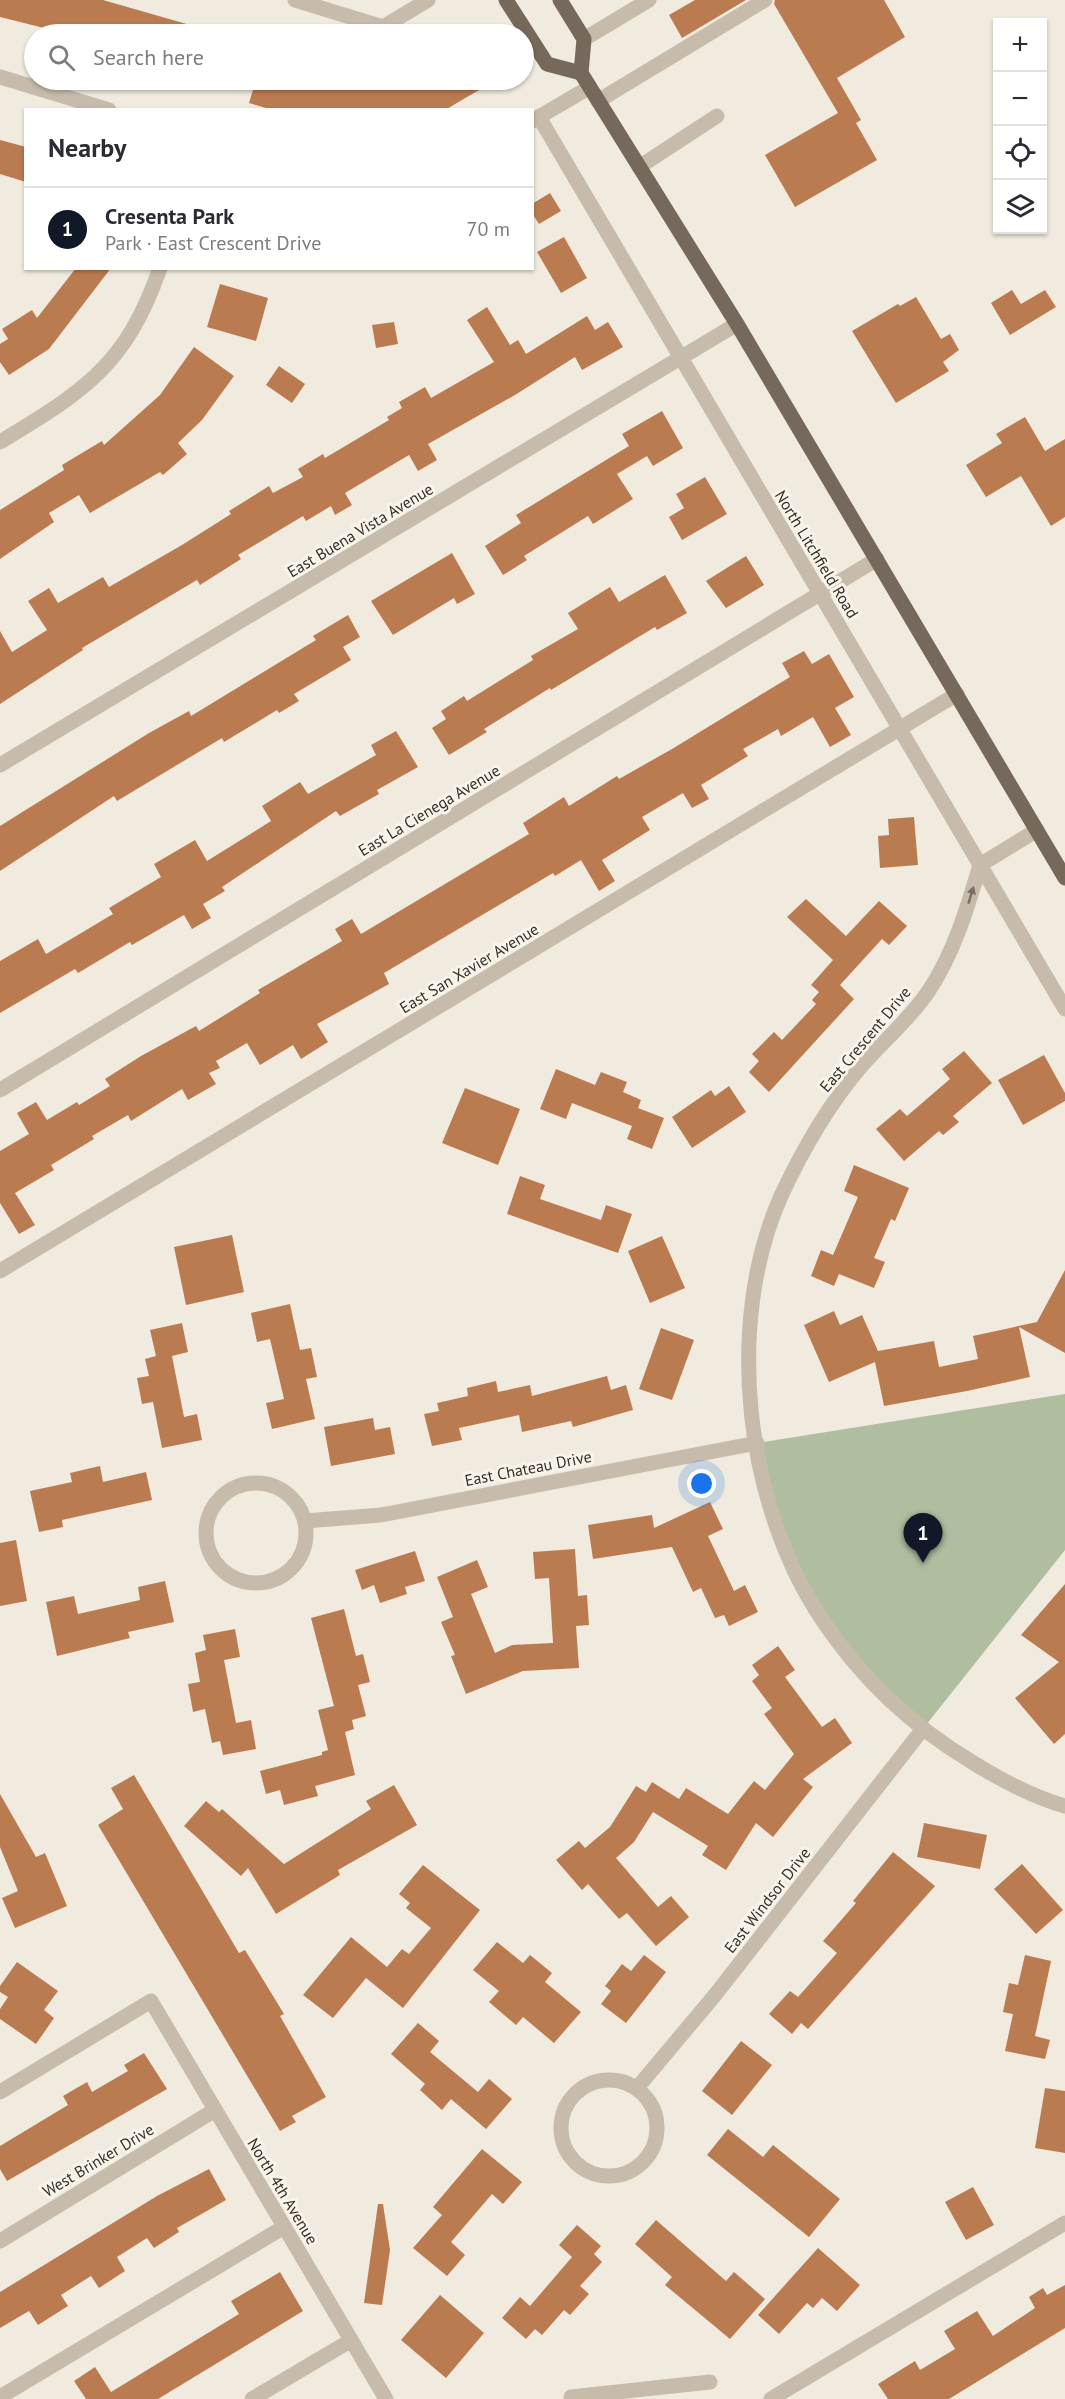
<!DOCTYPE html>
<html lang="en">
<head>
<meta charset="utf-8">
<style>
  body { margin:0; font-family:"PT Sans",sans-serif; background:#f2f2f3; color:#2b2b33 }
  .controls { position:absolute; right:18px; top:18px; display:grid; overflow:hidden; border-radius:0px; box-shadow:0 2px 4px #0004 }
  .controls button { width:54px; height:54px; display:grid; place-items:center; padding:0; border:0; border-bottom:2px solid #e1e1e2; background:#fff; color:#2b2b33; font:30px sans-serif }
  .you { position:absolute; left:702px; top:1484px; width:21px; height:21px; margin:-15px; border:4px solid #fff; border-radius:50%; background:#1a73e8; box-shadow:0 0 0 9px #1a73e833 }
  .badge { display:grid; place-items:center; width:39px; height:39px; border-radius:50%; background:#111827; color:#fff; font-size:20px; font-weight:700 }
  .pin { position:absolute; translate:-50% -50px; filter:drop-shadow(0 2px 3px #0008) }
  .pin::after { content:''; position:absolute; top:32px; width:21px; height:18px; background:inherit; clip-path:polygon(0 0,100% 0,50% 100%) }
  .list { margin:0; padding:0; list-style:none }
  h2 { display:flex; justify-content:space-between; align-items:center; height:78px; margin:0; padding:0 24px; font-size:26px }
  h2 small { font-size:20px; font-weight:400; color:#7c7c81 }
  .list li { display:grid; grid-template-columns:39px 1fr auto; gap:18px; align-items:center; box-sizing:border-box; height:84px; padding:0 24px; border-top:2px solid #e1e1e2 }
  .list b { display:block; font-size:22px; white-space:nowrap }
  .list p { margin:0; font-size:20px; white-space:nowrap; color:#7c7c81 }
  .list em { font-size:20px; font-style:normal; color:#7c7c81 }
  .icon { flex:none; width:33px; height:33px; fill:none; stroke:currentColor; stroke-width:2; stroke-linecap:round; stroke-linejoin:round }
  .map { position:relative; flex:none; width:1065px; height:2399px; overflow:hidden }
  .search { position:absolute; background:#fff; box-shadow:0 2px 4px #0004; left:24px; top:24px; width:510px; height:66px; display:flex; align-items:center; gap:15px; box-sizing:border-box; padding:0 21px; border-radius:33px; color:#7c7c81; font-size:22px }
  .panel { position:absolute; background:#fff; box-shadow:0 2px 4px #0004; left:24px; top:108px; width:510px; height:162px; border-radius:0px }
  .map>svg:first-child { display:block }
  .green { fill:#afbe9f }
  .building { fill:#bb7b51 }
  .lines { fill:none; stroke-linecap:round; stroke-linejoin:round }
  .minor { stroke:#c7bcab; stroke-width:15 }
  .major { stroke:#76695c; stroke-width:15 }
  .oneway { fill:#776e64 }
  .labels { text-anchor:middle; stroke-width:6; stroke-linejoin:round; paint-order:stroke }
  .street-label { font-size:16px; fill:#362f29; stroke:#f8f4ea }
</style>
</head>
<body>
<div class="map">
<svg width="1065" height="2399" viewBox="0 0 1065 2399">
  <rect width="100%" height="100%" fill="#f0ebde"/>
  <polygon class="green" points="1065,1394 1065,1550 922,1730 882,1693 796,1575 757,1443"/>
  <g class="building">
    <polygon points="0,0 103,0 204,29 203,34 68,34 0,17"/>
    <polygon points="695,0 746,0 682,38 669,15"/>
    <polygon points="775,0 884,0 905,37 837,78 861,120 856,123 877,160 795,207 765,155 838,113 774,4"/>
    <polygon points="256,80 368,80 367,86 395,80 496,80 445,110 273,110 249,103"/>
    <polygon points="0,140 26,147 26,182 0,174"/>
    <polygon points="550,193 561,211 539,224 532,213 532,204"/>
    <polygon points="564,237 587,278 561,293 537,252"/>
    <polygon points="76,268 111,268 49,349 9,375 0,362 0,344 8,339 2,329 32,310 37,318"/>
    <polygon points="220,284 268,298 256,341 207,327"/>
    <polygon points="1012,290 1021,304 1045,290 1056,307 1010,335 991,303"/>
    <polygon points="916,297 941,339 950,334 959,350 943,362 949,371 896,403 852,331 898,304 900,306"/>
    <polygon points="487,307 510,345 518,340 526,354 587,316 595,330 608,322 623,347 582,370 575,357 515,395 428,444 437,460 418,471 409,455 345,493 352,505 335,515 331,506 306,521 303,516 238,555 241,559 200,585 197,580 82,648 83,650 0,704 0,631 12,652 47,630 28,601 49,588 58,603 103,577 109,587 182,545 231,514 229,511 269,486 273,493 303,477 298,469 323,454 325,458 389,420 387,417 402,408 399,402 425,387 431,398 494,362 467,320"/>
    <polygon points="394,322 398,344 376,348 372,325"/>
    <polygon points="194,347 234,376 202,420 178,443 187,454 163,475 160,472 90,513 79,495 49,513 54,522 0,559 0,510 64,470 62,465 102,441 104,445 160,395"/>
    <polygon points="279,366 305,384 292,403 266,385"/>
    <polygon points="662,411 683,448 653,466 647,456 617,474 633,499 593,524 588,516 524,556 527,560 503,575 485,546 521,523 516,515 629,446 622,434"/>
    <polygon points="1025,417 1045,451 1065,439 1065,517 1051,526 1021,476 986,497 966,465 1002,443 996,434"/>
    <polygon points="705,477 727,514 682,540 669,517 684,508 676,494"/>
    <polygon points="452,553 475,594 457,604 454,598 393,635 371,601"/>
    <polygon points="746,556 764,585 726,608 706,581"/>
    <polygon points="665,575 687,613 657,630 655,627 551,690 550,688 484,729 487,732 449,755 432,728 446,719 441,711 464,696 467,701 533,660 531,656 578,629 568,613 610,587 619,602"/>
    <polygon points="348,615 360,637 343,647 351,660 294,694 299,701 279,713 277,710 224,742 222,738 117,801 114,796 0,871 0,826 149,733 189,711 191,716 316,640 313,636"/>
    <polygon points="804,651 812,664 829,654 854,697 835,708 851,735 830,747 813,717 781,736 778,729 743,749 748,756 701,785 709,799 692,808 683,793 642,817 650,830 602,860 615,881 599,891 581,860 555,876 553,873 384,973 389,984 317,1024 328,1042 301,1059 293,1045 260,1065 247,1043 216,1061 220,1068 209,1073 216,1084 188,1100 182,1089 131,1121 128,1115 92,1136 94,1139 51,1165 54,1170 15,1193 35,1225 19,1234 0,1203 0,1151 29,1134 17,1113 36,1102 47,1120 77,1102 79,1105 110,1086 105,1079 141,1056 196,1026 199,1031 260,993 258,990 342,941 335,929 352,919 361,934 529,834 523,823 564,797 569,806 617,776 619,779 672,749 790,677 782,663"/>
    <polygon points="396,731 418,767 377,790 379,794 340,816 336,811 222,887 225,891 203,904 211,918 192,929 184,915 132,945 130,942 78,973 75,969 0,1013 0,961 38,939 46,954 113,914 109,908 161,877 154,864 195,840 207,861 271,821 262,806 300,782 308,794 376,755 371,745"/>
    <polygon points="914,817 918,865 880,868 878,836 889,835 888,819"/>
    <polygon points="806,899 846,936 879,901 907,926 889,945 882,939 840,985 854,999 769,1092 749,1072 759,1061 752,1054 774,1032 782,1040 816,1004 812,1000 819,992 811,985 833,960 787,917"/>
    <polygon points="964,1051 992,1083 953,1116 959,1122 943,1135 939,1131 904,1161 876,1129 900,1109 907,1116 950,1079 942,1069"/>
    <polygon points="1044,1055 1065,1093 1065,1101 1023,1125 998,1080"/>
    <polygon points="556,1069 595,1085 601,1072 627,1082 623,1092 641,1100 638,1108 664,1118 652,1149 627,1139 632,1126 572,1103 566,1119 540,1109"/>
    <polygon points="729,1086 746,1112 692,1148 672,1117 711,1090 715,1096"/>
    <polygon points="465,1088 520,1109 498,1165 442,1143"/>
    <polygon points="854,1165 909,1188 895,1221 891,1219 874,1258 885,1262 874,1288 839,1274 834,1286 811,1276 821,1250 833,1255 858,1197 844,1191"/>
    <polygon points="520,1176 545,1185 540,1199 601,1220 606,1205 632,1214 618,1253 507,1214"/>
    <polygon points="232,1235 244,1292 186,1305 174,1247"/>
    <polygon points="662,1236 685,1288 650,1303 628,1251"/>
    <polygon points="1065,1270 1065,1353 1019,1327 1030,1377 967,1391 884,1406 875,1362 829,1382 804,1325 834,1311 840,1325 862,1315 878,1351 934,1341 939,1367 978,1359 973,1336 1037,1322"/>
    <polygon points="290,1304 300,1350 311,1348 317,1377 306,1379 315,1419 272,1429 266,1403 284,1399 270,1339 257,1342 251,1313"/>
    <polygon points="182,1323 188,1352 172,1356 184,1417 197,1414 202,1440 162,1448 153,1402 142,1404 137,1378 149,1376 145,1359 156,1356 150,1330"/>
    <polygon points="661,1328 694,1340 672,1400 639,1389"/>
    <polygon points="607,1376 611,1390 626,1385 633,1410 573,1427 571,1421 522,1432 519,1415 459,1428 462,1440 432,1446 424,1414 439,1411 437,1403 468,1396 467,1388 496,1381 498,1392 530,1385 532,1396"/>
    <polygon points="373,1418 375,1430 390,1427 395,1454 331,1466 324,1427"/>
    <polygon points="100,1466 103,1482 146,1472 152,1500 62,1520 63,1527 39,1532 30,1491 72,1482 70,1473"/>
    <polygon points="710,1502 723,1529 708,1536 734,1591 745,1585 758,1612 729,1626 724,1615 715,1618 701,1588 693,1592 672,1547 593,1559 588,1525 652,1515 654,1528"/>
    <polygon points="16,1540 27,1601 0,1606 0,1543"/>
    <polygon points="575,1549 578,1596 587,1595 589,1625 576,1626 579,1668 523,1671 466,1694 451,1656 455,1655 441,1622 453,1617 437,1577 477,1560 488,1587 471,1594 495,1653 512,1645 553,1643 549,1578 535,1579 533,1552"/>
    <polygon points="415,1551 425,1581 405,1587 407,1594 380,1603 374,1585 362,1590 355,1570"/>
    <polygon points="165,1581 174,1622 128,1632 130,1638 57,1656 46,1602 74,1596 78,1614 140,1600 138,1587"/>
    <polygon points="1065,1584 1065,1734 1054,1744 1015,1698 1059,1662 1021,1635"/>
    <polygon points="344,1609 356,1656 363,1654 370,1682 358,1685 366,1716 352,1720 354,1729 345,1732 355,1775 315,1786 318,1796 284,1805 280,1790 266,1794 260,1771 322,1755 322,1752 328,1750 318,1710 334,1706 311,1618"/>
    <polygon points="235,1629 240,1657 224,1660 236,1723 251,1720 256,1749 223,1755 220,1741 212,1743 205,1709 193,1712 188,1684 200,1682 195,1653 206,1650 203,1635"/>
    <polygon points="778,1646 795,1670 785,1677 822,1727 835,1718 852,1743 803,1779 813,1787 773,1837 756,1823 726,1870 702,1855 708,1846 653,1812 634,1842 616,1858 658,1907 671,1896 689,1917 656,1946 627,1913 619,1919 588,1884 582,1890 556,1860 579,1841 585,1848 610,1827 636,1786 646,1792 652,1782 679,1799 686,1788 728,1814 754,1781 765,1790 794,1754 764,1714 772,1708 752,1681 759,1675 752,1665"/>
    <polygon points="134,1775 239,1953 245,1950 284,2014 280,2016 326,2097 292,2116 296,2122 280,2131 98,1825 123,1809 111,1788"/>
    <polygon points="394,1785 417,1825 338,1870 340,1875 276,1914 248,1868 241,1876 184,1826 206,1801 219,1812 222,1809 284,1864 371,1809 366,1801"/>
    <polygon points="0,1794 36,1857 45,1853 67,1906 15,1928 2,1898 18,1891 0,1847"/>
    <polygon points="924,1823 987,1835 980,1869 917,1857"/>
    <polygon points="893,1852 935,1886 808,2029 801,2023 792,2034 769,2014 790,1991 798,1997 837,1953 823,1941 856,1903 853,1901"/>
    <polygon points="1022,1864 1063,1910 1036,1934 994,1889"/>
    <polygon points="423,1865 480,1910 403,2008 366,1978 333,2018 303,1995 351,1937 387,1967 402,1949 409,1954 431,1928 406,1908 410,1903 399,1894"/>
    <polygon points="497,1942 523,1963 530,1955 552,1973 545,1982 581,2012 554,2043 523,2017 516,2025 489,2002 499,1991 473,1970"/>
    <polygon points="644,1955 666,1972 626,2023 601,2004 611,1991 605,1986 622,1964 631,1971"/>
    <polygon points="1025,1955 1051,1961 1035,2036 1050,2040 1045,2059 1005,2051 1013,2014 1003,2012 1009,1983 1018,1985"/>
    <polygon points="17,1962 58,1991 44,2010 54,2018 36,2044 0,2019 0,2009 8,1997 0,1992 0,1986"/>
    <polygon points="418,2023 439,2041 430,2052 478,2092 489,2079 512,2099 486,2129 451,2099 442,2110 420,2090 425,2084 391,2054"/>
    <polygon points="741,2041 772,2065 732,2115 702,2091"/>
    <polygon points="144,2053 167,2089 7,2181 0,2169 0,2146 68,2105 63,2096 87,2082 92,2092 128,2071 124,2065"/>
    <polygon points="1045,2088 1065,2091 1065,2153 1035,2148"/>
    <polygon points="728,2129 763,2157 773,2145 840,2199 809,2237 707,2155"/>
    <polygon points="482,2149 522,2182 503,2204 492,2194 451,2242 465,2255 447,2276 413,2248 442,2215 433,2207"/>
    <polygon points="209,2169 226,2200 177,2228 179,2232 154,2248 147,2238 117,2257 125,2271 99,2288 91,2276 61,2295 68,2306 38,2325 29,2311 0,2328 0,2292 157,2196"/>
    <polygon points="973,2187 994,2225 966,2240 945,2202"/>
    <polygon points="378,2204 383,2204 390,2250 382,2305 364,2303"/>
    <polygon points="656,2220 726,2281 734,2272 765,2299 730,2339 665,2285 672,2277 635,2244"/>
    <polygon points="577,2225 601,2246 594,2254 602,2262 580,2286 589,2294 570,2315 564,2310 542,2335 535,2329 526,2339 502,2318 520,2297 530,2306 572,2257 559,2245"/>
    <polygon points="818,2248 860,2285 837,2311 822,2298 813,2308 807,2303 779,2334 758,2315"/>
    <polygon points="280,2272 303,2311 158,2399 86,2399 74,2381 95,2367 111,2392 239,2314 231,2301"/>
    <polygon points="1065,2285 1065,2328 949,2399 888,2399 878,2384 915,2361 920,2370 955,2349 944,2331 977,2311 993,2336 1035,2308 1029,2297 1043,2288 1047,2295"/>
    <polygon points="440,2295 484,2333 446,2378 401,2340"/>
  </g>
  <g class="lines">
    <g class="minor">
      <polyline points="295,0 383,27 428,0"/>
      <polyline points="584,39 649,0"/>
      <polyline points="0,77 109,110"/>
      <polyline points="598,101 765,0"/>
      <polyline points="539,117 1065,1009"/>
      <polyline points="532,121 590,87"/>
      <polyline points="639,167 717,116"/>
      <path d="M0,442c84,-51 126,-76 160,-174"/>
      <polyline points="0,765 737,324"/>
      <path d="M1037,830l-57,35c-13,44 -26,88 -52,127 -19,28 -47,51 -69,77 -32,38 -57,82 -78,127 -57,128 -36,310 42,425 39,58 89,105 149,141 29,18 60,35 93,44"/>
      <polyline points="0,1090 877,559"/>
      <polyline points="0,1271 957,694"/>
      <circle cx="256" cy="1533" r="50"/>
      <polyline points="305,1521 381,1515 757,1443"/>
      <circle cx="609" cy="2128" r="48"/>
      <polyline points="637,2088 715,1995 922,1730"/>
      <polyline points="0,2092 151,2001 386,2399"/>
      <polyline points="0,2241 215,2110"/>
      <polyline points="0,2397 284,2227"/>
      <polyline points="571,2397 710,2382"/>
      <polyline points="252,2399 350,2341"/>
      <polyline points="771,2399 1065,2223"/>
    </g>
    <g class="major">
      <polyline points="506,0 547,64 581,73"/>
      <polyline points="560,0 584,39 581,73 737,324 1065,878"/>
    </g>
  </g>
  <defs><path id="oneway-solid" d="M-6-.8H1V-3.2L6.5 0L1 3.2V.8H-6Z" transform="scale(1.5)"/></defs>
  <use class="oneway" href="#oneway-solid" transform="translate(971 895) rotate(-73)"/>
  <g class="labels">
    <g class="street-label">
      <text transform="translate(360 530) rotate(-31)" y="6">East Buena Vista Avenue</text>
      <text transform="translate(817 554) rotate(59)" y="6">North Litchfield Road</text>
      <text transform="translate(429 810) rotate(-31)" y="6">East La Cienega Avenue</text>
      <text transform="translate(469 968) rotate(-31)" y="6">East San Xavier Avenue</text>
      <text transform="translate(865 1039) rotate(-50)" y="6">East Crescent Drive</text>
      <text transform="translate(528 1468) rotate(-11)" y="6">East Chateau Drive</text>
      <text transform="translate(767 1900) rotate(-52)" y="6">East Windsor Drive</text>
      <text transform="translate(98 2160) rotate(-31)" y="6">West Brinker Drive</text>
      <text transform="translate(283 2191) rotate(59)" y="6">North 4th Avenue</text>
    </g>
  </g>
</svg>
<div class="controls">
<button>+</button>
<button>−</button>
<button><svg class="icon" aria-label="locate" viewBox="0 0 24 24"><circle cx="12" cy="12" r="6"/><path d="M12 2v4M12 18v4M2 12h4M18 12h4"/></svg></button>
<button><svg class="icon" aria-label="layers" viewBox="0 0 24 24"><path d="M12 4l9 5-9 5-9-5zM3 14l9 5 9-5"/></svg></button>
</div>
<div class="you"></div>
<div class="pin badge" style="left:923px;top:1563px">1</div>
<div class="search"><svg class="icon" aria-label="search" viewBox="0 0 24 24"><circle cx="10" cy="10" r="6"/><path d="M15 15l6 6"/></svg>Search here</div>
<section class="panel">
<h2>Nearby<small></small></h2>
<ul class="list">
<li><span class="badge">1</span><div><b>Cresenta Park</b><p>Park · East Crescent Drive</p></div><em>70 m</em></li>
</ul>
</section>
</div>
</body>
</html>
